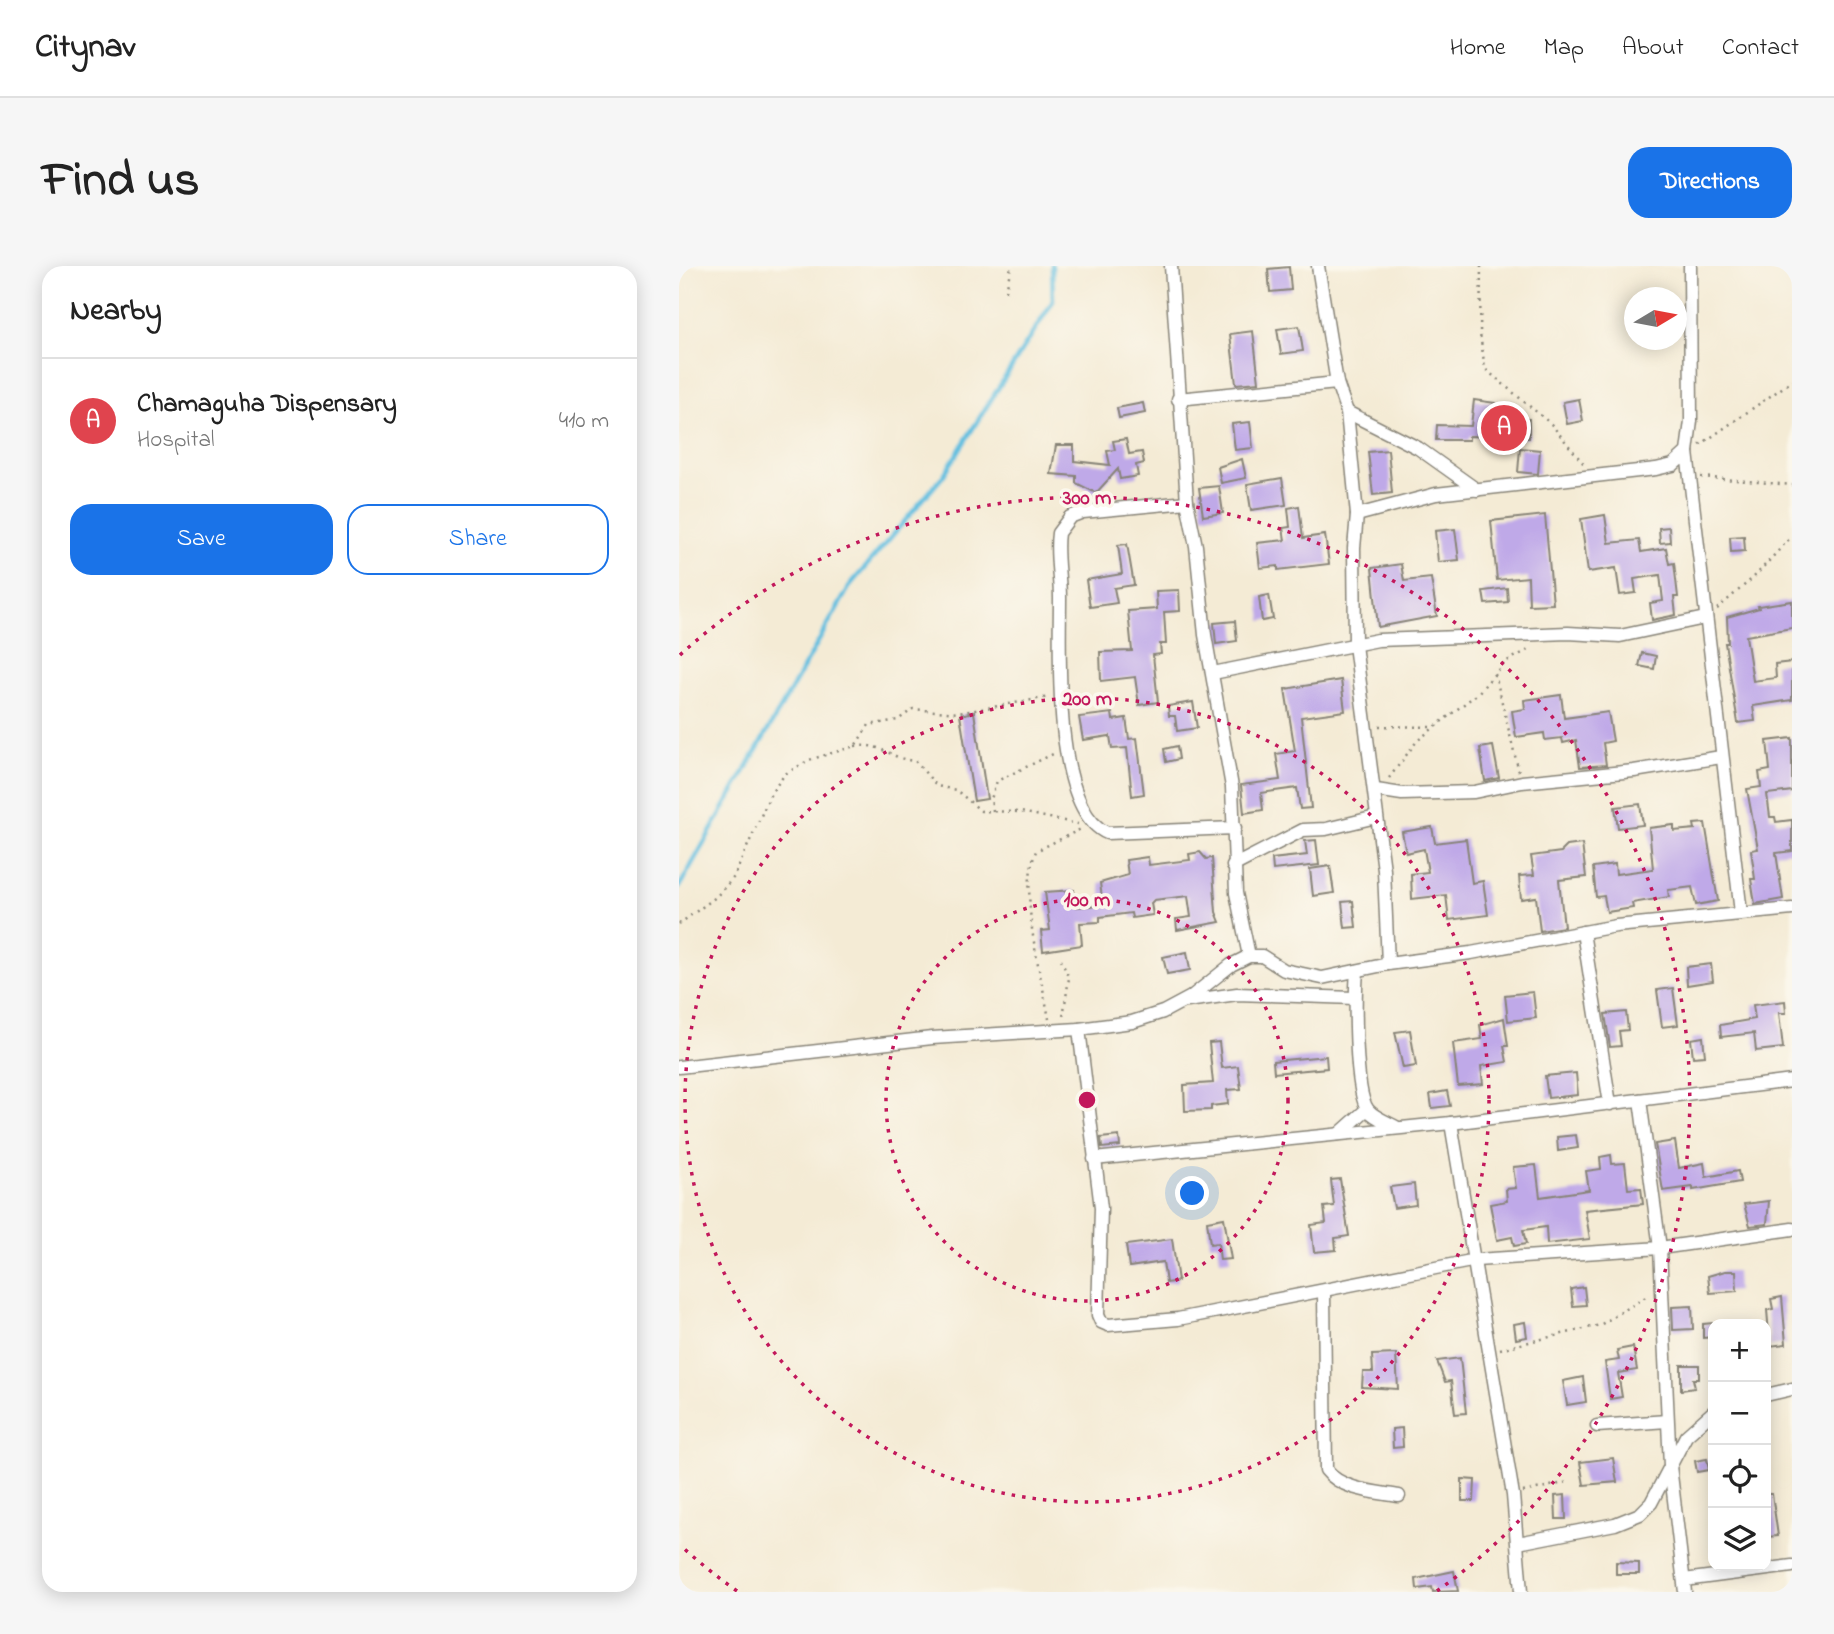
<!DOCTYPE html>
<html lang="en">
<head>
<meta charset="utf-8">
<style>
  body { margin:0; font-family:"Indie Flower",sans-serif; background:#f6f6f6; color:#222 }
  .controls { position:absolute; right:21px; bottom:21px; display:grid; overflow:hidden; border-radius:14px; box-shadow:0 4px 18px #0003 }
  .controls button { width:63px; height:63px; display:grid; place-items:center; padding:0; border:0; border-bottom:2px solid #e0e0e0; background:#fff; color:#222; font:35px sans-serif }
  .compass { position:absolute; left:945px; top:21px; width:63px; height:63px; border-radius:50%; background:#fff; box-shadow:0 4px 18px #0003; rotate:80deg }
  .you { position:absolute; left:514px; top:928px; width:24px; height:24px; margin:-18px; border:5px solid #fff; border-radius:50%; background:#1a73e8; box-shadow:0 0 0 10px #1a73e833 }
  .badge { display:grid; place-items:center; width:46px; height:46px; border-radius:50%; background:#1a73e8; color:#fff; font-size:23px; font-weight:700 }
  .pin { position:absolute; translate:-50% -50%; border:4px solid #fff; box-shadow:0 2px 7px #0006 }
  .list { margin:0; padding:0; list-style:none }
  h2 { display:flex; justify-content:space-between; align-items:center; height:91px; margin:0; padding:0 28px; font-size:30px }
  h2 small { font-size:23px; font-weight:400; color:#767676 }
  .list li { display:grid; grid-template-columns:46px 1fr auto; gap:21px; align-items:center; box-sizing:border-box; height:126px; padding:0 28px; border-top:2px solid #e0e0e0 }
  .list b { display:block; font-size:26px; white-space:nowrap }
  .list p { margin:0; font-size:23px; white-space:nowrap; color:#767676 }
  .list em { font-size:23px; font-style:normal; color:#767676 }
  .actions { display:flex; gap:14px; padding:21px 28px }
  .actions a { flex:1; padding:16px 0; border:2px solid #1a73e8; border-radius:21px; text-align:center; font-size:24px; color:#1a73e8 }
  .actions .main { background:#1a73e8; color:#fff }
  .icon { flex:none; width:38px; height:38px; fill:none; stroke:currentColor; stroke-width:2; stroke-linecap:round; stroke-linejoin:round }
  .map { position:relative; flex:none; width:1113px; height:1326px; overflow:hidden; border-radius:21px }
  header { display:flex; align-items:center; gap:42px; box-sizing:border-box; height:98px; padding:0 35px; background:#fff; border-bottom:2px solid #e0e0e0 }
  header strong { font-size:33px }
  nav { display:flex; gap:38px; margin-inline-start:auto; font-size:24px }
  .intro { display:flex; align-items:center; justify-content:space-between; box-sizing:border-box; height:168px; padding:0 42px }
  h1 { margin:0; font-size:49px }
  .button { padding:18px 32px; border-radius:21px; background:#1a73e8; color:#fff; font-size:24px; font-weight:700 }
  main { display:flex; gap:42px; padding:0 42px }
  aside { flex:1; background:#fff; border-radius:21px; box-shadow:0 4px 18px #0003 }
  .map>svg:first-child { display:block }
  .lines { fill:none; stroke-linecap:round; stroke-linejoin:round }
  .stream { stroke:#62bfe0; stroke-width:4.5 }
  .building { fill:#bfa9e8 }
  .minor-casing { stroke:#888478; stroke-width:15 }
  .path { stroke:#888478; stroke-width:2.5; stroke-dasharray:2 5; stroke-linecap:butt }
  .minor { stroke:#fff; stroke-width:12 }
  .ring { fill:none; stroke:#c2185b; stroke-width:3.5; stroke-dasharray:3.5 7 }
  .centre { fill:#c2185b; stroke:#fbf7ec; stroke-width:3.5 }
  .ring-label { font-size:21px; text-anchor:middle; font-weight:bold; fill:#c2185b; stroke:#fbf7ec; stroke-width:7; stroke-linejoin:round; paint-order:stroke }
</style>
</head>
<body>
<header>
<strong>Citynav</strong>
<nav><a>Home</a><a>Map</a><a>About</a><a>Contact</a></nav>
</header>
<div class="intro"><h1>Find us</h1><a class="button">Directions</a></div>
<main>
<aside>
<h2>Nearby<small></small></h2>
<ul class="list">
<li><span class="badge" style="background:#e0444e">A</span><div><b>Chamaguha Dispensary</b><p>Hospital</p></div><em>410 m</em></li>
</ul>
<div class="actions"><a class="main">Save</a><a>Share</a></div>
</aside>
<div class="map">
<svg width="1113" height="1326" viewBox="0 0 1113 1326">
  <rect width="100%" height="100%" fill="#fbf7ec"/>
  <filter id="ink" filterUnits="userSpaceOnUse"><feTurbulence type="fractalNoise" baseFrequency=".0143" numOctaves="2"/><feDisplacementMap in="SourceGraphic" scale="14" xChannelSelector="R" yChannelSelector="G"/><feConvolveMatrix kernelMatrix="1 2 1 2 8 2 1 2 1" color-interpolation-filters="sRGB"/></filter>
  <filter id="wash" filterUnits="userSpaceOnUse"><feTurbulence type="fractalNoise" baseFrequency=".00686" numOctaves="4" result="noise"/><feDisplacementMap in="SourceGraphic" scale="28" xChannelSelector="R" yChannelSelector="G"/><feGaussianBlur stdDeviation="1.57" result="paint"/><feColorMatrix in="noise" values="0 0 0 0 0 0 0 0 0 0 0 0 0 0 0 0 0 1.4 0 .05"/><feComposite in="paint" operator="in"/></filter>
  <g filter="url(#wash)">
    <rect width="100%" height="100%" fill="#f4ebd5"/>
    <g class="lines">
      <polyline class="stream" points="0,621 172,318 264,210 374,35 373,0"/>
    </g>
    <g id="blocks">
      <g class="building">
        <polygon points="610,1 612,24 591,26 589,3"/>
        <polygon points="620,60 624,85 602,88 598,63"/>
        <polygon points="574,65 580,116 557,118 551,68"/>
        <polygon points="900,133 904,155 888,158 884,136"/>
        <polygon points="795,134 817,137 816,152 850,153 850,172 790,170 790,174 757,174 758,159 792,160"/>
        <polygon points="464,137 466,147 440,152 438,142"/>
        <polygon points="571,156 574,182 556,184 553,158"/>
        <polygon points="447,173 450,188 463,186 465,197 457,199 459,210 441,213 439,203 417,227 397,217 397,210 372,208 377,179 395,179 395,195 431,199 428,185 436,184 434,175"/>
        <polygon points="841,182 861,184 859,208 839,206"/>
        <polygon points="709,184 713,227 694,229 689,186"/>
        <polygon points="563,193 567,212 542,217 539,201"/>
        <polygon points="603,212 607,239 572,244 568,218"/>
        <polygon points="540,220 544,247 524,250 520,222"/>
        <polygon points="620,240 624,272 646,269 650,298 599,304 599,300 581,302 578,277 606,274 604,262 611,261 609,242"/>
        <polygon points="866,249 874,338 850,339 849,311 818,314 812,255"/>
        <polygon points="926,249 930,277 960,274 962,286 987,282 990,298 995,297 999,331 995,331 997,349 973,354 971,337 984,335 981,309 955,313 957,327 941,329 937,302 909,306 902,253"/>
        <polygon points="990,261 991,276 981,277 980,262"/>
        <polygon points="776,263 780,294 759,296 756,265"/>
        <polygon points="1065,270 1066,285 1052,286 1051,271"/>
        <polygon points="448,278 455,319 435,322 438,337 411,341 407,314 443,308 439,279"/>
        <polygon points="722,298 725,315 752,312 758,350 699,361 693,302"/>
        <polygon points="828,322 829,336 806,338 804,325"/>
        <polygon points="500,324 501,345 485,346 487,378 481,378 482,388 474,389 479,436 460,439 456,411 422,415 421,386 453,385 449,345 478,343 477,325"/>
        <polygon points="590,329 594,353 583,355 580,331"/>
        <polygon points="1113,335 1113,362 1067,370 1074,415 1097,412 1096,398 1113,396 1113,434 1074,440 1076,455 1059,457 1046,377 1049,377 1048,351 1080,342 1079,340"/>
        <polygon points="556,355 558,375 537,378 535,357"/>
        <polygon points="963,387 977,390 975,403 960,400"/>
        <polygon points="662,414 666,445 622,451 632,542 621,543 618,522 582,527 584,544 565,547 562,519 601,514 597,488 616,485 606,423"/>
        <polygon points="882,429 885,452 929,446 934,475 924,477 927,499 901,501 897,474 884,477 883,472 866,474 865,467 837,471 833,445 846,443 845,434"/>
        <polygon points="514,436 518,462 498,465 496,450 490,450 489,440"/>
        <polygon points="295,446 308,533 295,535 281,449"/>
        <polygon points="433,447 434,454 447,452 450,473 458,472 465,528 453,530 448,482 433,483 431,470 404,474 400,451"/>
        <polygon points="1113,472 1113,525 1088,528 1091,551 1096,551 1097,556 1113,554 1113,585 1097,587 1104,633 1076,638 1072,613 1076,613 1072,584 1079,583 1068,523 1082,521 1080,506 1091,504 1088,475"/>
        <polygon points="498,480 500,493 487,496 485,483"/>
        <polygon points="814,480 820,512 806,515 801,482"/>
        <polygon points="961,538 964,559 939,562 936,541"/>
        <polygon points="1026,557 1039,635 1017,639 1013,621 989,624 990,631 953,637 954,642 928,646 925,630 917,631 914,601 936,598 937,608 974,603 970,562 995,559 995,565 1016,563 1015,558"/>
        <polygon points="753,561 756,577 787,573 793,617 804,615 809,649 770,654 767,629 733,633 732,608 749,606 745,583 727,587 723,566"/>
        <polygon points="637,574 640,599 594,604 593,593 628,589 626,575"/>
        <polygon points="903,578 907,611 880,614 885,661 861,665 857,631 842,633 840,610 855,609 852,590 882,586 888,580"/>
        <polygon points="521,586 527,593 533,592 537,646 541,656 498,664 497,653 512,651 509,630 475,634 472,637 474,649 453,652 452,647 421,651 421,656 401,657 403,679 364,685 362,665 371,664 366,626 395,624 397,641 424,639 421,617 449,609 447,594 469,591 470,599 511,594 510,588"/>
        <polygon points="651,600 655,627 634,630 631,603"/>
        <polygon points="674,635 677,661 666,662 663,636"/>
        <polygon points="508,686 511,704 488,708 484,691"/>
        <polygon points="1032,698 1034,715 1008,719 1007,701"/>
        <polygon points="994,722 999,759 983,761 978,724"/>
        <polygon points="854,726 857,752 829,755 826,729"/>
        <polygon points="1106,735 1107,747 1100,747 1104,782 1077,785 1075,767 1042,771 1041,759 1076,753 1074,739"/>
        <polygon points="947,746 949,764 940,765 942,780 931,781 926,748"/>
        <polygon points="825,752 829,780 825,780 828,796 802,800 804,818 779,820 774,777 803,773 801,759"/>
        <polygon points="731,764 737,800 724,802 716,766"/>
        <polygon points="1024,771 1026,790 1014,791 1012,773"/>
        <polygon points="540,776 543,802 559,800 562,823 548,824 549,838 532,840 532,844 506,845 505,819 534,817 530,777"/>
        <polygon points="647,790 648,802 595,807 594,795"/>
        <polygon points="897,807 899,829 869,832 866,810"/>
        <polygon points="768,825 771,840 753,842 751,828"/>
        <polygon points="897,869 899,882 879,885 878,871"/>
        <polygon points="440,870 441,880 423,882 422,872"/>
        <polygon points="996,875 1000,902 1025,897 1027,911 1059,905 1061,916 1014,924 1014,921 984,925 976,878"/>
        <polygon points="932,889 933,898 946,897 949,923 962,922 964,938 906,944 911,973 868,978 867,961 844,964 847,978 835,980 833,971 818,974 811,938 828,935 827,923 837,922 834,901 857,899 861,931 910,924 907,905 922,903 921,891"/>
        <polygon points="661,913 670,970 656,972 657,984 635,986 632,959 647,957 645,941 655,940 652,914"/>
        <polygon points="735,918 737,939 715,942 711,921"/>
        <polygon points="1090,935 1088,958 1071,960 1065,938"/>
        <polygon points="545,952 552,993 541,994 539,977 531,978 528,955"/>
        <polygon points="493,973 499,1015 487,1017 484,996 450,1001 447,979"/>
        <polygon points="1046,1005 1057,1005 1058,1025 1031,1027 1029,1010"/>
        <polygon points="905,1021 907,1039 894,1040 892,1023"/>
        <polygon points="1103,1031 1107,1078 1091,1080 1088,1044 1094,1043 1092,1033"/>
        <polygon points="1013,1040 1014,1063 994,1064 993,1041"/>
        <polygon points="846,1056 848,1071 837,1073 835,1058"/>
        <polygon points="1034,1057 1034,1071 1024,1072 1024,1058"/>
        <polygon points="954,1081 958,1104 939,1107 943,1131 931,1133 926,1096 940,1094 938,1084"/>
        <polygon points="717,1088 719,1123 683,1121 684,1106 694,1106 693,1089"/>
        <polygon points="781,1092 787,1147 776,1148 772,1115 766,1116 758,1095"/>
        <polygon points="1002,1099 1020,1099 1020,1113 1014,1113 1016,1122 1002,1124"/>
        <polygon points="904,1111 907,1136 888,1139 884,1115"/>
        <polygon points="723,1162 724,1181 714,1182 713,1163"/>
        <polygon points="934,1192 938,1216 905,1219 901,1196"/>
        <polygon points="1028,1193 1030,1204 1018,1206 1016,1195"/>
        <polygon points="783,1213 796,1214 795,1235 783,1235"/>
        <polygon points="1087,1228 1093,1228 1099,1270 1087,1271"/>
        <polygon points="886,1229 887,1253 877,1253 876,1230"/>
        <polygon points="937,1296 960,1297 960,1308 937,1308"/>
        <polygon points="775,1305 779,1325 754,1326 753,1321 738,1323 737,1313"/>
      </g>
    </g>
  </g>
  <g filter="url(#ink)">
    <use href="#blocks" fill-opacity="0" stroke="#888478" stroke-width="2"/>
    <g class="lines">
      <g class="minor-casing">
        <g id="minor">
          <polyline points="492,0 508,236 517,280 526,369 553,521 557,627 570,690"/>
          <polyline points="639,0 658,117 668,146 678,249 675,282 676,379 705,604 709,698"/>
          <polyline points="499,133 658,117"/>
          <polyline points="668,146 739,182 798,224"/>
          <polyline points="1008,186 1062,647"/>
          <path d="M508,236l-104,10 -13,5 -12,16c-3,21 2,43 2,65 0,52 -8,211 47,235l128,-5"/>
          <polyline points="678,249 757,228 977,203 994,199 1008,186 1012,155 1011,0"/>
          <polyline points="534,407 699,374 889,367 941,370 1026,352"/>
          <polyline points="697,524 723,528 795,526 843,516 955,505 1042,491"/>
          <polyline points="554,600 624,564 647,563 697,551"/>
          <polyline points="904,666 931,838"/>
          <path d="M678,705c-2,24 -3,121 11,139 7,8 19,12 28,17"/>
          <polyline points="508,735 558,728 675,732"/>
          <polyline points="400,763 422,942 419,1049 422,1056 429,1059 499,1053 797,994 981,982 1113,963"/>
          <polyline points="0,801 253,772 400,763 453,756 484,746 512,731 552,699 570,690 583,690 605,704 643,712 709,698 792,687 937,660 1113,643"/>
          <polyline points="961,834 981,982 991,1200 1006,1326"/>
          <polyline points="772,857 834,1229 842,1326"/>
          <polyline points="660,868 688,843"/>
          <polyline points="415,893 772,857 1113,815"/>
          <path d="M645,1026l2,178c15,20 50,22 73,26"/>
          <polyline points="1087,1129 1113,1123"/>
          <polyline points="918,1160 988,1155"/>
          <polyline points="839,1277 936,1258 961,1248 972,1237 1007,1170 1034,1146"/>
          <polyline points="1005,1314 1113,1300"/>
        </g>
      </g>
      <g class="path">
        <polyline points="802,0 801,68 806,103 872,158 905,198"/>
        <polyline points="327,25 332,0"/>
        <polyline points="1021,179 1113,115"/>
        <polyline points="1022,211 1113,219"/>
        <polyline points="1038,343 1075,311 1113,270"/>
        <polyline points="816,408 840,506"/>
        <polyline points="700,460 755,461"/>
        <path d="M176,480c30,-3 34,13 60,15l22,25 19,4 25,21 40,1 57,12"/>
        <polyline points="710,512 738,475 799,427 826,396 853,382"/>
        <polyline points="314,545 312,533 318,515 374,488"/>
        <polyline points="0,658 37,631 55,611 92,527 106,508 130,494 176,480 190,459 219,454 234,443 279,447 370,431"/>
        <polyline points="382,694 390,712 384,751"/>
        <path d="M370,753c-8,-46 -31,-124 -13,-168l45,-22"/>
        <polyline points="821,1083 921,1059 970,1029"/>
        <polyline points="844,1226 889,1216"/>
      </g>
      <use href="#minor" class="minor"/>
    </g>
  </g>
  <g class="ring">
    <circle cx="408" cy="834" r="201"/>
    <circle cx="408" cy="834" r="402"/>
    <path d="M58 1325A603 603 0 0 1 1 1279M1 389A603 603 0 1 1 758 1325"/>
  </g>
  <circle cx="408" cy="834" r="10" class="centre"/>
  <g class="ring-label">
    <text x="408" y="238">300 m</text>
    <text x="408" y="439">200 m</text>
    <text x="408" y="640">100 m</text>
  </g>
</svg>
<div class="controls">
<button>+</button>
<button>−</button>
<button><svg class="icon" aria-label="locate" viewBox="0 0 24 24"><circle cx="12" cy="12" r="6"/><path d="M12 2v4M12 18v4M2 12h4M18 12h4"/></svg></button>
<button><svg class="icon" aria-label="layers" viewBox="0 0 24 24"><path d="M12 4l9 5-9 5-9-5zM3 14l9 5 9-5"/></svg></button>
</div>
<svg class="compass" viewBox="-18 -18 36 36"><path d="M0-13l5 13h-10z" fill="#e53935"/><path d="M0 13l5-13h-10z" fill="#767676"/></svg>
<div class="you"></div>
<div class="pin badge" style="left:825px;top:162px;background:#e0444e">A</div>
</div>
</main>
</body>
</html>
